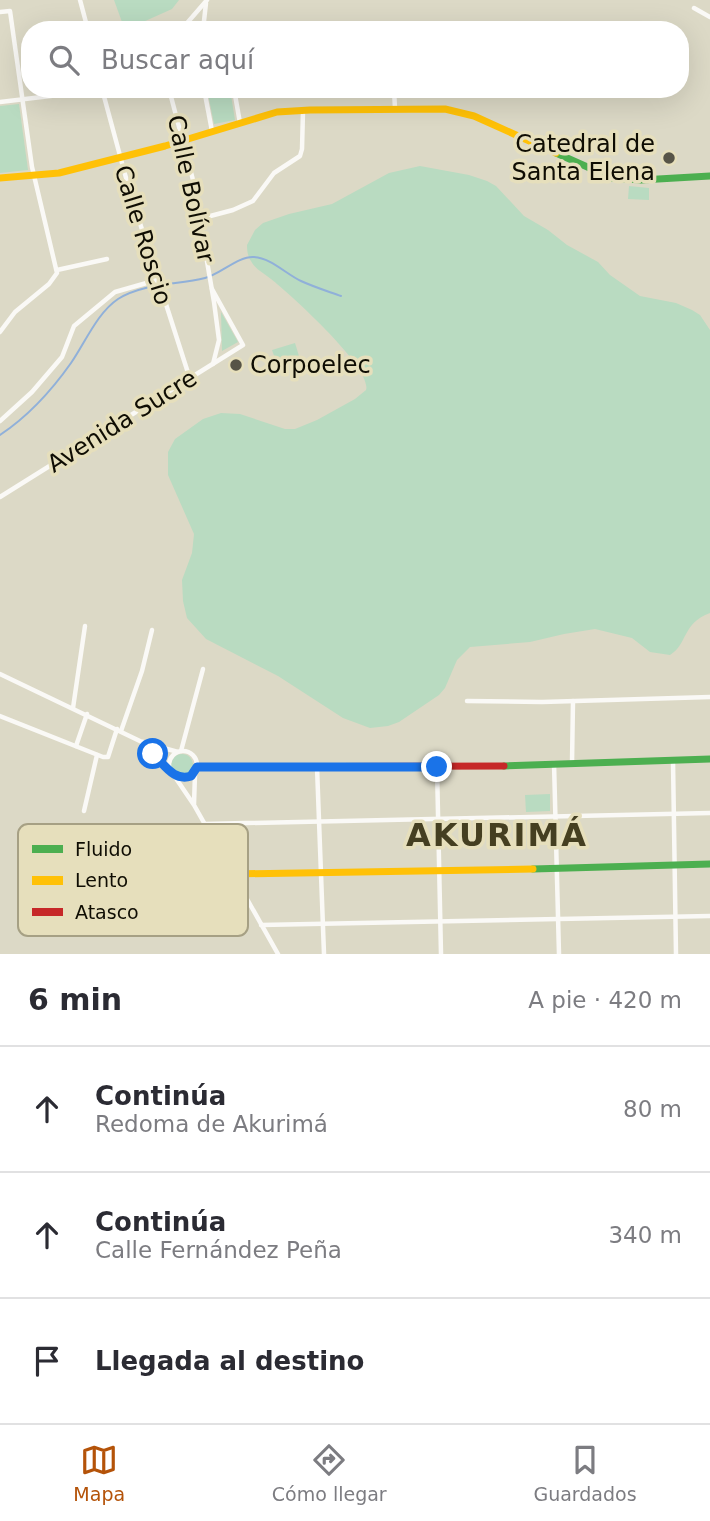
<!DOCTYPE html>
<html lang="es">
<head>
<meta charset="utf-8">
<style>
  body { margin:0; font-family:"DejaVu Sans",sans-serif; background:#f2f2f3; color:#2b2b33 }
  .stop { position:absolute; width:21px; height:21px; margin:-16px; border:5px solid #1a73e8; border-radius:50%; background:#fff }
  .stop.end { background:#1a73e8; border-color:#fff; box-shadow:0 2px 7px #0008 }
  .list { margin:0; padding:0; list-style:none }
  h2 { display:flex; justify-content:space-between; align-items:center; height:91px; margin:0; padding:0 28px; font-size:30px }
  h2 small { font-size:23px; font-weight:400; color:#7c7c81 }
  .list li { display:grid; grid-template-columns:46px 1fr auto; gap:21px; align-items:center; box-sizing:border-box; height:126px; padding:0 28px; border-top:2px solid #e1e1e2 }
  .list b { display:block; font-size:26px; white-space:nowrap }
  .list p { margin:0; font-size:23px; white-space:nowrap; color:#7c7c81 }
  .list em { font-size:23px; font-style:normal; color:#7c7c81 }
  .icon { flex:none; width:38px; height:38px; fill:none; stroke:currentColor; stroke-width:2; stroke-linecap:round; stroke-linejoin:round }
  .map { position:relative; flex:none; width:710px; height:954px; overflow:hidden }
  .search { position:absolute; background:#fff; box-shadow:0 7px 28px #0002; left:21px; right:21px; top:21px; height:77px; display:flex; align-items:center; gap:18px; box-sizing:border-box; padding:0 24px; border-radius:28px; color:#7c7c81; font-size:26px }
  .sheet { height:469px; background:#fff }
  nav { display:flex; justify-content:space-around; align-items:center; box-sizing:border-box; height:98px; border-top:2px solid #e1e1e2; background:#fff; font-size:19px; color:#7c7c81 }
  nav a { display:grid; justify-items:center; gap:4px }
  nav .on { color:#b45309 }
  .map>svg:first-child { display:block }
  .green { fill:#b9dbc1 }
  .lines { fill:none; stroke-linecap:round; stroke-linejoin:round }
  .stream { stroke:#90b0d9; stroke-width:2 }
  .street { stroke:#faf9f6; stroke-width:4.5 }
  .fast { stroke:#4caf50; stroke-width:7 }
  .slow { stroke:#ffc107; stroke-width:7 }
  .jam { stroke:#c62828; stroke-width:7 }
  .route { stroke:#1a73e8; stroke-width:9 }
  .poi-dot { fill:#575447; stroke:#e6dfbc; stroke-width:2.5 }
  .labels { text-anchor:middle; stroke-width:7; stroke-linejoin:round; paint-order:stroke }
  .poi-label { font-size:24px; fill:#0f0d03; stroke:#e6dfbc; text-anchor:end }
  .street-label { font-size:24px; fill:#0f0d03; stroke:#e6dfbc }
  .district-label { font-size:32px; font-weight:bold; letter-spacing:2px; fill:#453f21; stroke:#e6dfbc }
  .key { fill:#e6dfbc; stroke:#a6a084; stroke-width:2 }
  .key-label { font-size:19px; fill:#0f0d03 }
</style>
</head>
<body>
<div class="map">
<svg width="710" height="954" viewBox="0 0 710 954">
  <rect width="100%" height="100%" fill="#dcd9c6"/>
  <g class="green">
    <polygon points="114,0 179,0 172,9 134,26 122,22"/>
    <polygon points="207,89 230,89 235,120 214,124"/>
    <polygon points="19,104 28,170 0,173 0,106"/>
    <path d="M420,166l49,9 18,6 9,5 28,30 24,14 19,15 31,17 12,13 30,21 36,7 16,7 8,5 10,15v283c-28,10 -22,31 -40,42l-20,-3 -18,-14 -37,-9 -31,5 -34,8 -60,5 -13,13 -12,28 -6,7 -40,27 -11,4 -18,2 -27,-10 -65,-42 -72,-37 -19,-21 -4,-17 -1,-21 10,-27 2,-19 -26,-59v-23l7,-13 28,-20 18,-6 19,1 45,15h10l22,-9 38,-21 11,-9c7,-21 -76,-96 -95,-111 -6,-5 -16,-10 -20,-18 -3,-4 -4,-10 -4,-16l8,-15 8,-7 26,-9 43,-10 57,-31z"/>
    <polygon points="629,186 649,188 649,200 628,199"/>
    <polygon points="221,312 238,342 222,351"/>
    <polygon points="295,343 299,356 277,364 272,350"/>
    <circle cx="182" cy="765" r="11"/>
    <polygon points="550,794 550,811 526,812 525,795"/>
  </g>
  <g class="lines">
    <path class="stream" d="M0,435c27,-18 52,-45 71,-72 14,-20 26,-50 47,-64 26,-16 59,-14 87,-21 16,-4 33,-22 49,-21 17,1 32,17 47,24 13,6 26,10 40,15"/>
    <g class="street">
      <polyline points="80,0 88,30"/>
      <polyline points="694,8 710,17"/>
      <polyline points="0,12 10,11 32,167 57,273 49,284 15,312 0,332"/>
      <polyline points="181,30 207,0"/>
      <polyline points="203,30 206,3"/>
      <polyline points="102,89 129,189 190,379"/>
      <polyline points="169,89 193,180 214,302 219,340 213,364"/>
      <polyline points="204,89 212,131"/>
      <polyline points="234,89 240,123"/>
      <polyline points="394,89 395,109"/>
      <polyline points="0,102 109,89"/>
      <polyline points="199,219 233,210 253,201 274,173 300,156 302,149 303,111"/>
      <polyline points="57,270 107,259"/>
      <polyline points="0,421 32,392 62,357 74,326 115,292 157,280"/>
      <polyline points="0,497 243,345 212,289"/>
      <polyline points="0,674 142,742 178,752"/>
      <polyline points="467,701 542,702 710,697"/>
      <polyline points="73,708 85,626"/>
      <polyline points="0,716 103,757 108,757 117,729"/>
      <polyline points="121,731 142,671 152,630"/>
      <polyline points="143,742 168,769"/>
      <polyline points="76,746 87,714"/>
      <polyline points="181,751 203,669"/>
      <circle cx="183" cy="765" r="14"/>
      <polyline points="673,761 676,954"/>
      <polyline points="554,763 559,954"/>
      <polyline points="572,763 573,701"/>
      <polyline points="317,767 324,954"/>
      <polyline points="437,767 441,954"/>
      <polyline points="173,774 194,805 278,954"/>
      <polyline points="194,804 195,774"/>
      <polyline points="84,811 97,755"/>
      <polyline points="204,824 710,813"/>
      <polyline points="261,925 710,916"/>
    </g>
    <g class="fast">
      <polyline points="556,153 612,178 641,180 710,176"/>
      <polyline points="504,766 710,759"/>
      <polyline points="533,869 710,864"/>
    </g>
    <g class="slow">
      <polyline points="0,178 59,173 165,146 277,112 310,110 445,109 474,116 556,153"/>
      <polyline points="232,874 533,869"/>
    </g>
    <polyline class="jam" points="197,767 504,766"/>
  </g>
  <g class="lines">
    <path class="route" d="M153,754c11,10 21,28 38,22l6,-9h240"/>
  </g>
  <g class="poi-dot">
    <circle cx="669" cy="158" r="7"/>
    <circle cx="236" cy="365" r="7"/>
  </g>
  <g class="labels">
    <g class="poi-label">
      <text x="655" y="152">Catedral de<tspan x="655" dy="28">Santa Elena</tspan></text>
      <text x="250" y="373" text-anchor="start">Corpoelec</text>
    </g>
    <g class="street-label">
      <text transform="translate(191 189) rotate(78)" y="8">Calle Bolívar</text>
      <text transform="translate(143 235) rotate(73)" y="8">Calle Roscio</text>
      <text transform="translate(122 421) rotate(-32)" y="8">Avenida Sucre</text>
    </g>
    <g class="district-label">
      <text x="497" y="846">AKURIMÁ</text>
    </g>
  </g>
  <rect x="18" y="824" width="230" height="112" rx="10" class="key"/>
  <rect x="32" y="845" width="31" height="8" fill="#4caf50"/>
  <rect x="32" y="876" width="31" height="9" fill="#ffc107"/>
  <rect x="32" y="908" width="31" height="8" fill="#c62828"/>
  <g class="key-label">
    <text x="75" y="856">Fluido</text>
    <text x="75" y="887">Lento</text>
    <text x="75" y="919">Atasco</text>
  </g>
</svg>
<div class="stop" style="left:153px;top:754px"></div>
<div class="stop end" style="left:437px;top:767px"></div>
<div class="search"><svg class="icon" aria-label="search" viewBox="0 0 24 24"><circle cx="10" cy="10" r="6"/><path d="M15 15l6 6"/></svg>Buscar aquí</div>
</div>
<section class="sheet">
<h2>6 min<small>A pie · 420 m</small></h2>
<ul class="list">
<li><svg class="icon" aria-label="ahead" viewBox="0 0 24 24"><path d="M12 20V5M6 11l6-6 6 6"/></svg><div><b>Continúa</b><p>Redoma de Akurimá</p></div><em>80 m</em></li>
<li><svg class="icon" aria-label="ahead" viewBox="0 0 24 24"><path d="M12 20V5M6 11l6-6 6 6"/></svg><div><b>Continúa</b><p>Calle Fernández Peña</p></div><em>340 m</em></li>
<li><svg class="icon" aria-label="arrive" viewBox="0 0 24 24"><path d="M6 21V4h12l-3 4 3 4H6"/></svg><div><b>Llegada al destino</b></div></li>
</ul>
</section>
<nav>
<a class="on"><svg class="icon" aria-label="map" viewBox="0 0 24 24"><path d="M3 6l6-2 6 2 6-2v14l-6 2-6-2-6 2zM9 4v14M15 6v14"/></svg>Mapa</a>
<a><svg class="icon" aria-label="directions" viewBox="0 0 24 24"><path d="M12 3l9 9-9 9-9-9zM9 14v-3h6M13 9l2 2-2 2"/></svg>Cómo llegar</a>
<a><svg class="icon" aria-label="saved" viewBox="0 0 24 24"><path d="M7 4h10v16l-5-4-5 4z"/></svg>Guardados</a>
</nav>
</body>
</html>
